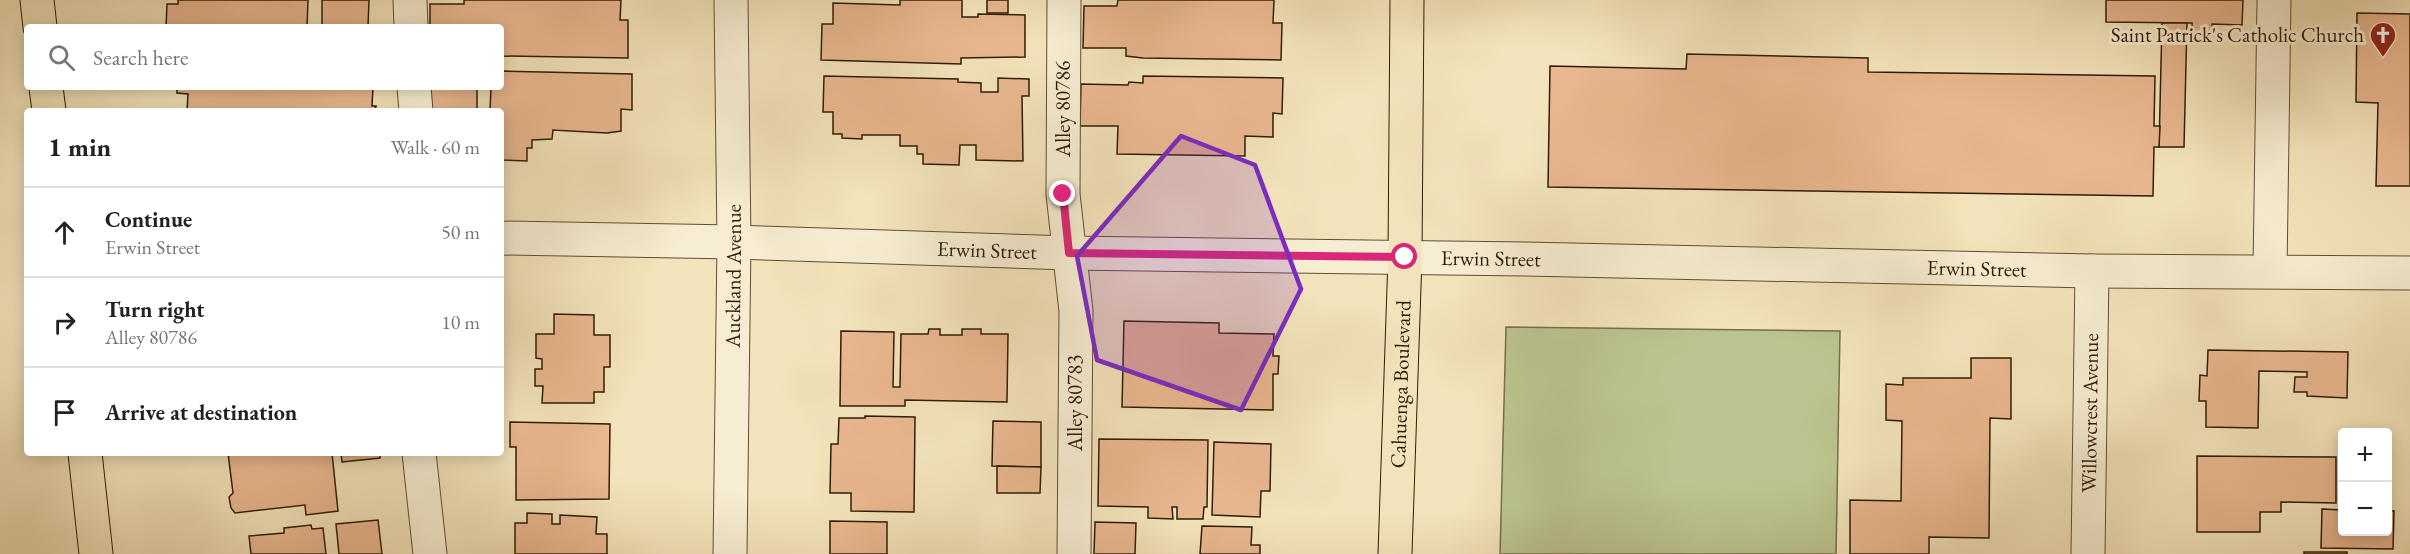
<!DOCTYPE html>
<html lang="en">
<head>
<meta charset="utf-8">
<style>
  body { margin:0; font-family:"EB Garamond",serif; background:#f2f2f2; color:#222 }
  .controls { position:absolute; right:18px; bottom:18px; display:grid; overflow:hidden; border-radius:6px; box-shadow:0 3px 15px #0003 }
  .controls button { width:54px; height:54px; display:grid; place-items:center; padding:0; border:0; border-bottom:2px solid #e0e0e0; background:#fff; color:#222; font:30px sans-serif }
  .stop { position:absolute; width:18px; height:18px; margin:-14px; border:4px solid #db2777; border-radius:50%; background:#fff }
  .stop.end { background:#db2777; border-color:#fff; box-shadow:0 2px 6px #0008 }
  .list { margin:0; padding:0; list-style:none }
  h2 { display:flex; justify-content:space-between; align-items:center; height:78px; margin:0; padding:0 24px; font-size:26px }
  h2 small { font-size:20px; font-weight:400; color:#767676 }
  .list li { display:grid; grid-template-columns:39px 1fr auto; gap:18px; align-items:center; box-sizing:border-box; height:90px; padding:0 24px; border-top:2px solid #e0e0e0 }
  .list b { display:block; font-size:22px; white-space:nowrap }
  .list p { margin:0; font-size:20px; white-space:nowrap; color:#767676 }
  .list em { font-size:20px; font-style:normal; color:#767676 }
  .icon { flex:none; width:33px; height:33px; fill:none; stroke:currentColor; stroke-width:2; stroke-linecap:round; stroke-linejoin:round }
  .map { position:relative; flex:none; width:2410px; height:554px; overflow:hidden }
  .search { position:absolute; background:#fff; box-shadow:0 3px 15px #0003; left:24px; top:24px; width:480px; height:66px; display:flex; align-items:center; gap:15px; box-sizing:border-box; padding:0 21px; border-radius:6px; color:#767676; font-size:22px }
  .panel { position:absolute; background:#fff; box-shadow:0 3px 15px #0003; left:24px; top:108px; width:480px; height:348px; border-radius:6px }
  .map>svg:first-child { display:block }
  .green { fill:#bbc490; stroke:#76704b; stroke-width:1.5 }
  .building { fill:#e9b78f; stroke:#311c06; stroke-width:1.5 }
  .lines { fill:none; stroke-linecap:round; stroke-linejoin:round }
  .minor-casing { stroke:#624e33; stroke-width:35 }
  .major-casing { stroke:#311c06; stroke-width:35 }
  .minor { stroke:#f7edd2; stroke-width:33 }
  .major { stroke:#f3e3ba; stroke-width:33 }
  .route { stroke:#db2777; stroke-width:8 }
  .marked { fill:#7b2cbf; fill-opacity:0.2; stroke:#7b2cbf; stroke-width:4.5; stroke-linejoin:round }
  .labels { text-anchor:middle; stroke-width:6; stroke-linejoin:round; paint-order:stroke }
  .poi-label { font-size:21px; fill:#311c06; stroke:#f7edd2; text-anchor:end }
  .street-label { font-size:21px; fill:#311c06; stroke:#f7edd2 }
</style>
</head>
<body>
<div class="map">
<svg width="2410" height="554" viewBox="0 0 2410 554">
  <rect width="100%" height="100%" fill="#f3e3ba"/>
  <filter id="stains"><feTurbulence type="fractalNoise" baseFrequency=".00333" numOctaves="4"/><feColorMatrix values="0 0 0 0 .2 0 0 0 0 .09 0 0 0 0 .02 0 0 0 .5 -.17"/></filter>
  <radialGradient id="worn" r=".72"><stop offset=".6" stop-color="#630" stop-opacity="0"/><stop offset="1" stop-color="#630" stop-opacity=".3"/></radialGradient>
  <polygon class="green" points="1506,327 1840,331 1836,554 1500,554"/>
  <g class="building">
    <polygon points="178,0 308,0 307,27 166,27 167,4 178,4"/>
    <polygon points="322,0 369,0 368,27 322,27"/>
    <polygon points="464,0 621,0 620,20 628,20 628,58 501,56 501,27 430,27 430,4 464,4"/>
    <polygon points="900,0 962,0 962,17 978,17 978,14 1025,15 1025,57 961,58 961,64 821,60 822,24 833,24 833,3 900,5"/>
    <rect x="987" y="0" width="21" height="13"/>
    <polygon points="1118,0 1274,0 1273,23 1282,23 1281,60 1143,58 1126,56 1126,48 1083,48 1084,6 1117,6"/>
    <polygon points="2106,0 2243,0 2242,25 2212,24 2212,33 2192,32 2192,23 2106,22"/>
    <polygon points="2357,13 2410,14 2410,186 2376,186 2378,103 2356,102"/>
    <polygon points="2162,23 2187,23 2184,147 2159,147"/>
    <polygon points="1687,54 1868,58 1868,72 2155,76 2154,126 2160,126 2159,147 2154,147 2153,196 1548,187 1550,66 1686,69"/>
    <polygon points="501,71 632,74 632,110 621,109 621,131 607,133 553,130 552,139 532,140 532,148 527,148 527,161 501,160 501,111 490,111 491,87 501,87"/>
    <polygon points="824,76 958,79 958,82 981,83 981,92 998,92 998,78 1029,79 1029,96 1022,96 1023,161 976,160 976,145 960,145 959,165 923,164 923,154 917,154 917,146 900,146 900,135 862,135 862,139 842,138 842,134 833,134 833,112 823,112"/>
    <polygon points="1143,76 1283,78 1282,114 1273,113 1273,137 1245,136 1245,156 1117,154 1118,126 1080,126 1081,84 1128,85 1129,82 1143,83"/>
    <polygon points="177,87 373,87 372,106 376,106 375,111 187,111 188,94 177,93"/>
    <polygon points="431,87 477,87 477,111 430,111"/>
    <polygon points="554,314 594,315 594,335 610,335 610,367 604,367 604,392 594,392 594,403 542,403 543,386 535,386 535,369 542,369 542,359 536,358 536,334 554,334"/>
    <polygon points="1124,321 1219,323 1219,333 1274,334 1273,356 1279,356 1278,374 1273,374 1273,410 1122,407"/>
    <polygon points="929,329 940,329 940,335 962,335 962,329 981,329 981,334 1008,334 1007,402 905,400 905,406 840,406 841,331 894,332 893,387 900,387 901,334 928,334"/>
    <polygon points="2208,350 2348,352 2347,398 2307,396 2307,392 2294,392 2295,377 2307,377 2307,372 2259,371 2258,428 2206,427 2206,401 2199,401 2200,375 2207,376"/>
    <polygon points="1971,358 2011,358 2011,419 1990,418 1989,538 1929,537 1929,554 1850,554 1850,500 1901,501 1902,421 1886,420 1886,384 1903,385 1903,378 1971,378"/>
    <polygon points="865,416 915,417 914,512 851,511 851,493 830,493 831,444 838,444 839,418 865,418"/>
    <polygon points="993,421 1041,422 1041,467 992,466"/>
    <polygon points="510,422 610,424 609,499 516,500 516,447 510,447"/>
    <polygon points="1099,439 1208,440 1207,507 1204,507 1203,519 1177,519 1177,507 1172,507 1173,519 1148,518 1148,507 1098,506"/>
    <polygon points="1214,442 1271,444 1270,491 1261,491 1260,517 1212,515"/>
    <polygon points="228,453 332,453 338,511 306,515 305,505 235,513 231,508 229,497 233,493"/>
    <polygon points="341,453 380,453 380,458 342,462"/>
    <polygon points="2197,456 2336,457 2336,503 2281,502 2281,512 2260,512 2260,532 2197,532"/>
    <polygon points="997,466 1041,467 1040,493 997,493"/>
    <polygon points="2322,509 2342,510 2342,532 2388,532 2388,511 2394,511 2393,549 2321,548"/>
    <polygon points="527,513 552,514 552,524 560,524 560,515 597,517 596,534 607,534 607,554 515,554 515,523 527,523"/>
    <polygon points="378,520 382,554 339,554 336,524"/>
    <polygon points="830,521 887,522 887,554 830,554"/>
    <polygon points="1095,522 1136,523 1135,554 1094,554"/>
    <polygon points="311,525 312,529 323,528 326,554 251,554 249,536 284,533 284,528"/>
    <polygon points="1202,526 1252,527 1251,545 1260,545 1260,554 1200,554"/>
    <rect x="2304" y="552" width="43" height="2"/>
  </g>
  <g class="lines">
    <g class="minor-casing">
      <g id="minor">
        <polyline points="410,0 411,27"/>
        <polyline points="1064,0 1063,194 1076,311 1074,554"/>
        <polyline points="414,87 416,111"/>
        <path id="s1" d="M501,238l233,4 335,11 456,6 567,12 318,2"/>
        <polyline points="2270,271 2274,0"/>
        <polyline points="419,453 430,554"/>
        <path id="s2" d="M730,554l4,-312 -3,-242"/>
        <path id="s3" d="M2088,554l4,-283"/>
      </g>
    </g>
    <g class="major-casing">
      <g id="major">
        <polyline points="37,0 40,27"/>
        <polyline points="46,87 49,111"/>
        <polyline points="85,453 96,554"/>
        <path id="s4" d="M1395,554l10,-297 2,-257"/>
      </g>
    </g>
    <use href="#minor" class="minor"/>
    <use href="#major" class="major"/>
  </g>
  <g class="lines">
    <polyline class="route" points="1063,194 1069,253 1405,257"/>
  </g>
  <path class="marked" d="M1181,136l74,29 46,124 -60,121 -144,-50 -20,-104z"/>
  <defs>
    <g id="church-pin" transform="scale(1.35)"><path d="M0 17L-7.5 6A9.5 9.5 0 1 1 7.5 6Z" fill="#8f2418" stroke="#f7edd2"/><path d="M-1.2-6h2.4v3.5h3.3v2.4h-3.3V6h-2.4V-.1h-3.3v-2.4h3.3Z" fill="#fff"/></g>
  </defs>
  <g fill-rule="evenodd">
    <use href="#church-pin" x="2383" y="35"/>
  </g>
  <g class="labels">
    <g class="poi-label">
      <text x="2364" y="42">Saint Patrick's Catholic Church</text>
    </g>
    <g class="street-label">
      <text transform="translate(1063 109) rotate(-90)" y="7">Alley 80786</text>
      <text dy="7" stroke="none"><textPath href="#s1" startOffset="486">Erwin Street</textPath></text>
      <text dy="7" stroke="none"><textPath href="#s1" startOffset="990">Erwin Street</textPath></text>
      <text dy="7" stroke="none"><textPath href="#s1" startOffset="1476">Erwin Street</textPath></text>
      <text dy="7" stroke="none"><textPath href="#s2" startOffset="278">Auckland Avenue</textPath></text>
      <text dy="7" stroke="none"><textPath href="#s4" startOffset="170">Cahuenga Boulevard</textPath></text>
      <text transform="translate(1075 403) rotate(-90)" y="7">Alley 80783</text>
      <text dy="7" stroke="none"><textPath href="#s3" startOffset="141">Willowcrest Avenue</textPath></text>
    </g>
  </g>
  <rect width="100%" height="100%" filter="url(#stains)"/>
  <rect width="100%" height="100%" fill="url(#worn)"/>
</svg>
<div class="controls">
<button>+</button>
<button>−</button>
</div>
<div class="stop" style="left:1405px;top:257px"></div>
<div class="stop end" style="left:1063px;top:194px"></div>
<div class="search"><svg class="icon" aria-label="search" viewBox="0 0 24 24"><circle cx="10" cy="10" r="6"/><path d="M15 15l6 6"/></svg>Search here</div>
<section class="panel">
<h2>1 min<small>Walk · 60 m</small></h2>
<ul class="list">
<li><svg class="icon" aria-label="ahead" viewBox="0 0 24 24"><path d="M12 20V5M6 11l6-6 6 6"/></svg><div><b>Continue</b><p>Erwin Street</p></div><em>50 m</em></li>
<li><svg class="icon" aria-label="right" viewBox="0 0 24 24"><path d="M7 20v-9h11M14 6l5 5-5 5"/></svg><div><b>Turn right</b><p>Alley 80786</p></div><em>10 m</em></li>
<li><svg class="icon" aria-label="arrive" viewBox="0 0 24 24"><path d="M6 21V4h12l-3 4 3 4H6"/></svg><div><b>Arrive at destination</b></div></li>
</ul>
</section>
</div>
</body>
</html>
